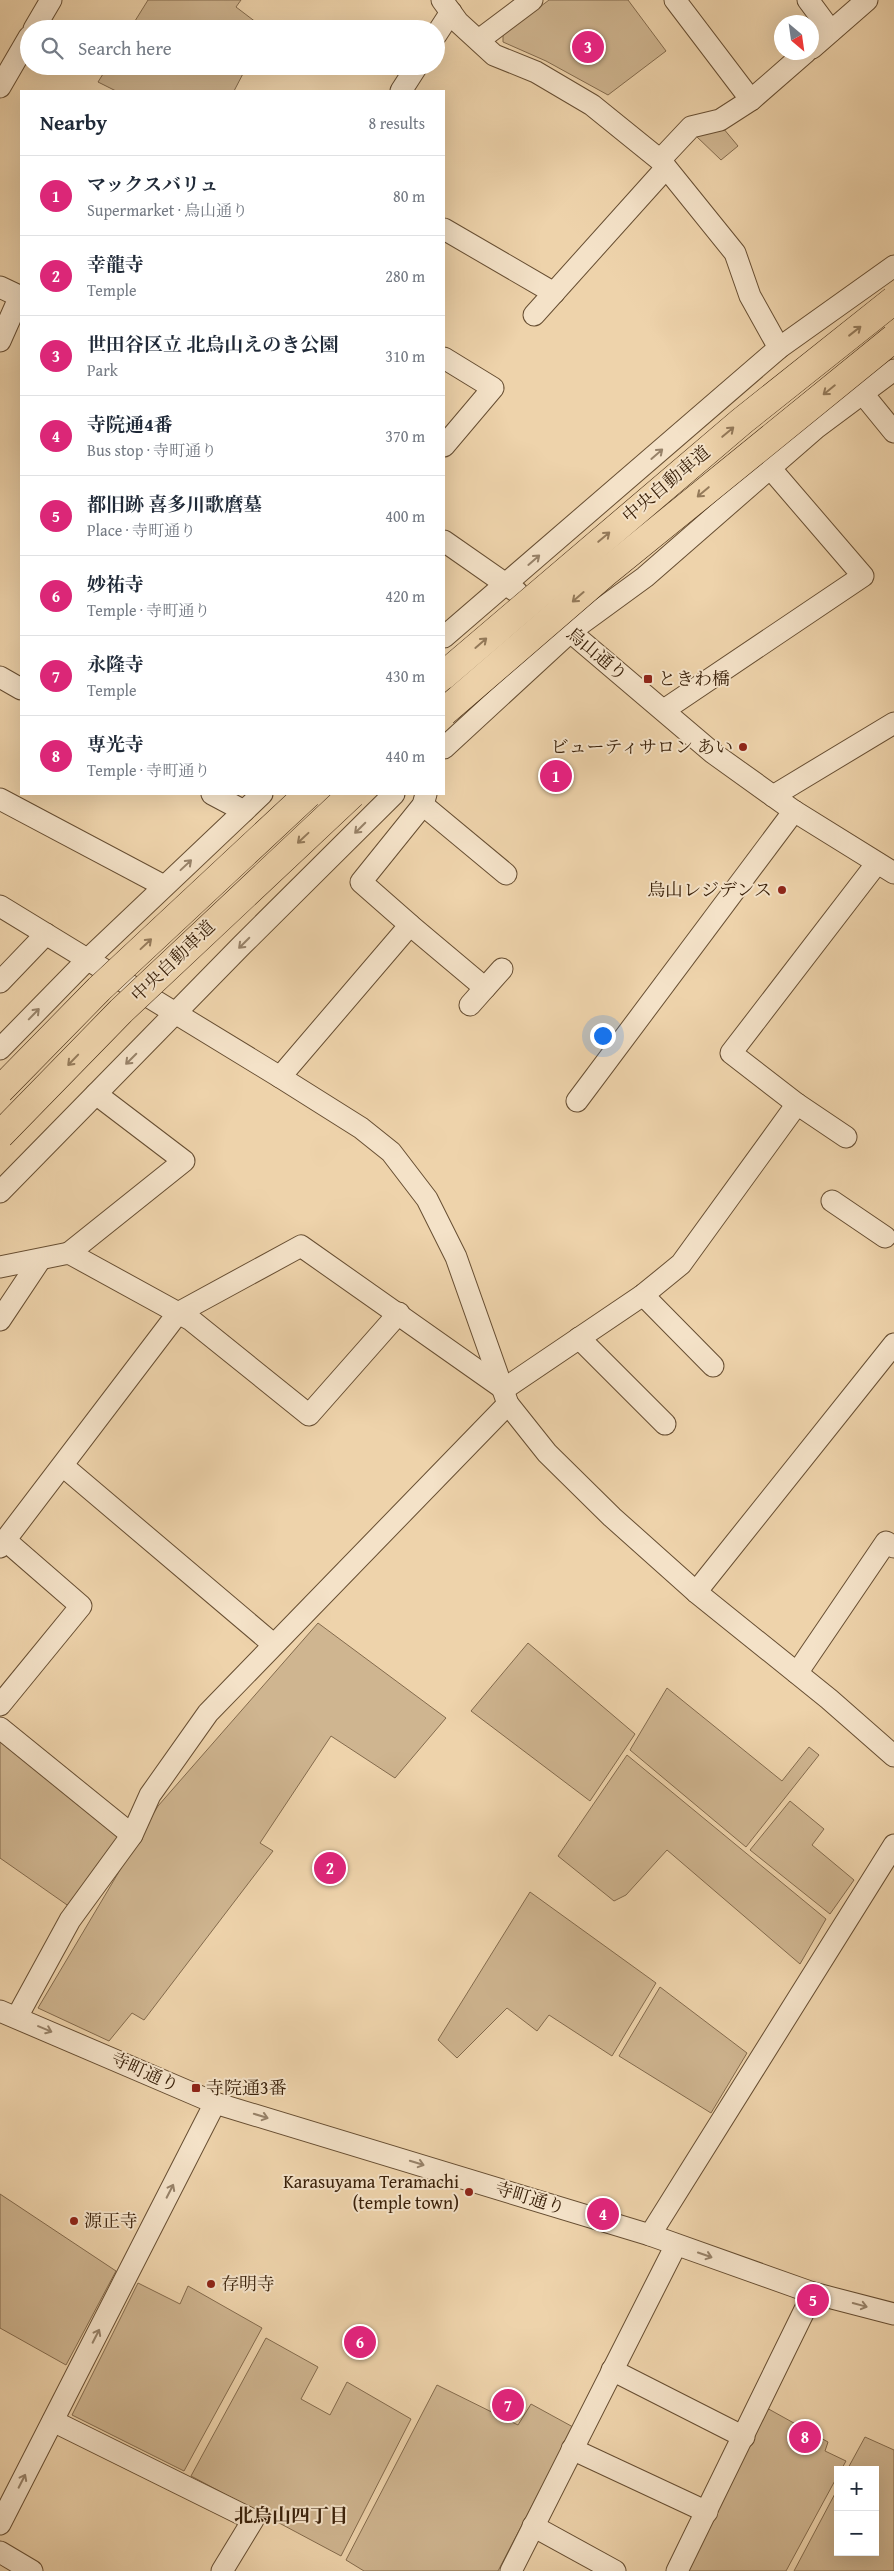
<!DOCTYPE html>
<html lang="en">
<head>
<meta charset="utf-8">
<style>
  body { margin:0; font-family:"Gentium Book Plus","Noto Serif JP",serif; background:#f2f2f3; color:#1f2937 }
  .controls { position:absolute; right:15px; bottom:15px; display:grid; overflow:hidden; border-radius:0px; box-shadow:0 5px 20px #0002 }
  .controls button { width:45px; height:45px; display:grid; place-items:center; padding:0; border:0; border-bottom:1px solid #e0e1e3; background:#fff; color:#1f2937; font:25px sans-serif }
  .compass { position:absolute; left:774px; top:15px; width:45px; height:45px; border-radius:50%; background:#fff; box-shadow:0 5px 20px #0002; rotate:151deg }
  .you { position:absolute; left:602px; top:1035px; width:18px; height:18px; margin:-12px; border:4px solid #fff; border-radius:50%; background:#1a73e8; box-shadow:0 0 0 8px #1a73e833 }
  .badge { display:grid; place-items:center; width:32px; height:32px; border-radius:50%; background:#db2777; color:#fff; font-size:16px; font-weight:700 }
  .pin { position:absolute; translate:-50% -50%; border:2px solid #fff; box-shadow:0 1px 5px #0006 }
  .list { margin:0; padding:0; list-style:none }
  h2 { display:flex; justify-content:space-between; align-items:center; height:65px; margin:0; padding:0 20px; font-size:21px }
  h2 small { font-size:16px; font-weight:400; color:#747a83 }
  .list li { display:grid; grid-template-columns:32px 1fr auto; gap:15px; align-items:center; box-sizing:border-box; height:80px; padding:0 20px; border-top:1px solid #e0e1e3 }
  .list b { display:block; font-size:19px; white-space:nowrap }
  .list p { margin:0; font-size:16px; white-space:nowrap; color:#747a83 }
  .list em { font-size:16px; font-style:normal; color:#747a83 }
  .icon { flex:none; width:28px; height:28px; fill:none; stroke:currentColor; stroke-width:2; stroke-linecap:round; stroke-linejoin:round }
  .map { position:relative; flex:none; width:894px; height:2571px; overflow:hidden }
  .search { position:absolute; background:#fff; box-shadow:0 5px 20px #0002; left:20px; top:20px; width:425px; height:55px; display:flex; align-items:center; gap:12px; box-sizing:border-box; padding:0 18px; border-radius:28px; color:#747a83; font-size:19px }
  .panel { position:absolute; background:#fff; box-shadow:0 5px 20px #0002; left:20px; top:90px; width:425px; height:705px; border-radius:0px }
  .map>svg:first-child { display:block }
  .green { fill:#cfb590; stroke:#846b4d }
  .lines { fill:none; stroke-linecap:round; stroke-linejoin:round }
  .minor-casing { stroke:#674e32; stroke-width:23 }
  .minor { stroke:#f4e2c8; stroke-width:21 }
  .highway-bridge-casing { stroke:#3a210a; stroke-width:29; stroke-linecap:butt }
  .highway-bridge { stroke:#eed3ab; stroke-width:28 }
  .oneway { stroke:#947a5a }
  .oneway2 { stroke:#978269 }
  .poi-dot { fill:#8f2418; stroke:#f4e2c8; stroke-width:2 }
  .labels { text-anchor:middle; stroke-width:4; stroke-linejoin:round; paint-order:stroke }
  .street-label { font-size:18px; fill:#3a210a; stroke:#f4e2c8 }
  .poi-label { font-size:18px; fill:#3a210a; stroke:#f4e2c8; text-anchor:start }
  .neighbourhood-label { font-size:19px; font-weight:bold; fill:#3a210a; stroke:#f4e2c8 }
</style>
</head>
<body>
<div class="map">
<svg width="894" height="2571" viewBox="0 0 894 2571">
  <rect width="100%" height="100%" fill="#eed3ab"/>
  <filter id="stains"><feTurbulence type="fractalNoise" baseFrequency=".004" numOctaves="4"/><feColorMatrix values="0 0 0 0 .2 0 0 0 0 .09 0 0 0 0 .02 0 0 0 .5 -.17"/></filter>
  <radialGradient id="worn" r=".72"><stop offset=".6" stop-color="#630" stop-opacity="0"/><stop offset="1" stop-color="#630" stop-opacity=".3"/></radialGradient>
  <g class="green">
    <polygon points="148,0 241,0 236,7 265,29 130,29"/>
    <polygon points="549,0 628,0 666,51 608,95 546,61 503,42 503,35"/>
    <polygon points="108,66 247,66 234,91 116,91 98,82"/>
    <polygon points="723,128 738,146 721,160 696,136"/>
    <polygon points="318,1623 446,1718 395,1778 331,1736 260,1843 273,1851 144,2020 132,2013 109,2041 38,2008 158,1806"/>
    <polygon points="528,1643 635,1734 590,1801 471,1711"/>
    <polygon points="667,1688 782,1781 809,1747 819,1755 746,1847 630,1750"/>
    <polygon points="0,1740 121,1838 70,1907 0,1858"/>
    <polygon points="627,1755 826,1919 800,1964 667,1850 626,1895 614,1901 558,1856"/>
    <polygon points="790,1801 824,1829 812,1845 854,1880 830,1914 750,1850"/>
    <polygon points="530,1892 656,1983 612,2056 549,2015 537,2031 507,2008 457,2058 438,2040"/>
    <polygon points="660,1987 747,2053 711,2113 619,2056"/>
    <polygon points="0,2194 116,2271 66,2365 0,2328"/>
    <polygon points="138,2283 180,2304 188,2286 262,2328 184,2471 72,2415"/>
    <polygon points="266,2338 318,2367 301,2399 330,2415 347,2382 411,2419 341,2556 191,2476"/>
    <polygon points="437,2385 518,2425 531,2404 573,2427 498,2571 364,2571 346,2560"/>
    <polygon points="765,2407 828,2442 825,2451 846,2461 841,2470 838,2470 838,2475 786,2571 683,2571"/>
    <polygon points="865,2437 894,2450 894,2571 794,2571 838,2488 838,2552 875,2552 875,2470 847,2470"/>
  </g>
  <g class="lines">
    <g class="minor-casing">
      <g id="minor">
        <polyline points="442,0 458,22 494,55 536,72 592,105 660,160 735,253 750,296 779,348"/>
        <polyline points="675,0 751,100"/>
        <polyline points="808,0 831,31"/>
        <polyline points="34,29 51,0"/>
        <polyline points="436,35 451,12"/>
        <polyline points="479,40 532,0"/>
        <polyline points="812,48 867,0"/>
        <polyline points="0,87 29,37"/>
        <polyline points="401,91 417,66"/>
        <polyline points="660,160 691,127 720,120 751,100 806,52"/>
        <polyline points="444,229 554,293"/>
        <polyline points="0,287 21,297"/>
        <polyline points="534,315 666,168"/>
        <polyline points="0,341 20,296"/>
        <polyline points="444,358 493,388 444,446"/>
        <polyline points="863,394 894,432"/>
        <polyline points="444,541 517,592"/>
        <polyline points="560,623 713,753 794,811 894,873"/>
        <polyline points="444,637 779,348 894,266"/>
        <polyline points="0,677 21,689"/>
        <polyline points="664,710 863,576 771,469"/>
        <polyline points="444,748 571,631 645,577 816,428 894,370"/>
        <polyline points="212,794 244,811"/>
        <polyline points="773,796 894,723"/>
        <polyline points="0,799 164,886"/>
        <polyline points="423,805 506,874"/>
        <polyline points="0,906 280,1077 361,1128 391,1152 427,1199 456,1257 508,1404 547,1453 612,1517 696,1592 829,1699 894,1756"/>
        <polyline points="410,925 485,988 502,969"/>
        <polyline points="0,982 46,934"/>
        <polyline points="470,1005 485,988"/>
        <polyline points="0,1049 88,959 262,794"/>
        <polyline points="280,1077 410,925 361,882 423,805 426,794"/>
        <polyline points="577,1101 794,811"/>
        <polyline points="846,1137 797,1104 731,1053 877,863"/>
        <polyline points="0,1192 242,945 394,794"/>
        <polyline points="832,1201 885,1237"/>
        <polyline points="69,1253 184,1161 96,1094"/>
        <polyline points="0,1267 69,1253 191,1320 309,1415 399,1313"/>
        <polyline points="643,1295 713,1366"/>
        <polyline points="0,1320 40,1260"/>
        <polyline points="579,1338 665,1424"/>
        <polyline points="63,1466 273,1644"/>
        <polyline points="0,1547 178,1313 301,1246 504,1389 643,1295 681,1264 797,1104"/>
        <polyline points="696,1592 894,1344"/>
        <polyline points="797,1673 886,1542 894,1547"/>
        <polyline points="0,1705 81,1606 5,1540"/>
        <polyline points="0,1728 132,1835"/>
        <polyline points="0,2011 215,2103 650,2235 813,2293 894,2314"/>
        <polyline points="17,2017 70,1920 132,1835 150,1795 208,1713 508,1404"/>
        <polyline points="650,2235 894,1845"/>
        <polyline points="612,2370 744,2437"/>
        <polyline points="53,2421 253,2520 222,2571"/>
        <polyline points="572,2449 707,2512"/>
        <polyline points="0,2524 215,2103"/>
        <polyline points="533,2526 615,2571"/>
        <polyline points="0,2552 32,2571"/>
        <polyline points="511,2571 676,2245"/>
        <polyline points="677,2571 813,2293"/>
      </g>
    </g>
    <use href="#minor" class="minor"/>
    <g class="highway-bridge-casing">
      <g id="highway-bridge">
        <polyline points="444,675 742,421 894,300"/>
        <polyline points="444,712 605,573 894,338"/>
        <polyline points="0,1090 99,989 308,794"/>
        <polyline points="0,1135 121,1011 352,794"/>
      </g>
    </g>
    <use href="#highway-bridge" class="highway-bridge"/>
  </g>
  <defs><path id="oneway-shaft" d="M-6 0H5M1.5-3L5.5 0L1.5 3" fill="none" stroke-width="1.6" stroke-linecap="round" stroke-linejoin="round" transform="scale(1.25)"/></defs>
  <g class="oneway">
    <use href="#oneway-shaft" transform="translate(855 331) rotate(-38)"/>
    <use href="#oneway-shaft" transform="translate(829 390) rotate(141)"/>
    <use href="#oneway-shaft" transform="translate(728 432) rotate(-40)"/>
    <use href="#oneway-shaft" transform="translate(703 492) rotate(140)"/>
    <use href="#oneway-shaft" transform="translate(604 537) rotate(-40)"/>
    <use href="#oneway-shaft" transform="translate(578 597) rotate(139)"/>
    <use href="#oneway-shaft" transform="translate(481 643) rotate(-41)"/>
    <use href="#oneway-shaft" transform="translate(303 838) rotate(137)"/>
    <use href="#oneway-shaft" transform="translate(146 944) rotate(-43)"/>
    <use href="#oneway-shaft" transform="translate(73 1060) rotate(134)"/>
  </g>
  <g class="oneway2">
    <use href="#oneway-shaft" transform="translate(657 454) rotate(-41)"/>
    <use href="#oneway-shaft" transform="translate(534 560) rotate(-41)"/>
    <use href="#oneway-shaft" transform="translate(360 828) rotate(135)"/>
    <use href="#oneway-shaft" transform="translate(186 865) rotate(-43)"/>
    <use href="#oneway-shaft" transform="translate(244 943) rotate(135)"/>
    <use href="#oneway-shaft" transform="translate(34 1014) rotate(-46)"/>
    <use href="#oneway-shaft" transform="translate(131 1059) rotate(135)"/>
    <use href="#oneway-shaft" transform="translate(45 2029) rotate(23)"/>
    <use href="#oneway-shaft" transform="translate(261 2116) rotate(17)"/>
    <use href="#oneway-shaft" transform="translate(417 2163) rotate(17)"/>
    <use href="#oneway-shaft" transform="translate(170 2191) rotate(-63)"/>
    <use href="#oneway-shaft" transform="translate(705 2255) rotate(19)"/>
    <use href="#oneway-shaft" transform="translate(860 2305) rotate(15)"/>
    <use href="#oneway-shaft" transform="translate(96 2336) rotate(-63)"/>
    <use href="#oneway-shaft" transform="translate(22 2481) rotate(-63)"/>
  </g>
  <g class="poi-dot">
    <rect x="643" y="674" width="10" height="10" rx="2.5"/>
    <circle cx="743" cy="747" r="5"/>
    <circle cx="782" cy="890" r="5"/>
    <rect x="191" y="2083" width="10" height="10" rx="2.5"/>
    <circle cx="469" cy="2192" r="5"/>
    <circle cx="74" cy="2221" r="5"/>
    <circle cx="211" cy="2284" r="5"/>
  </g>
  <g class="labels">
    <g class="street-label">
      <text transform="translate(666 484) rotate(-40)" y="6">中央自動車道</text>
      <text transform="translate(597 654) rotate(40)" y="6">烏山通り</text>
      <text transform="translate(173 961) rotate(-44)" y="6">中央自動車道</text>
      <text transform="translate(145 2072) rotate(24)" y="6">寺町通り</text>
      <text transform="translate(530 2198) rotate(17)" y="6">寺町通り</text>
    </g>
    <g class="poi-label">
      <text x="658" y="685">ときわ橋</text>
      <text x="733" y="753" text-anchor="end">ビューティサロン あい</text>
      <text x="772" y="896" text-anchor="end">烏山レジデンス</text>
      <text x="206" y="2094">寺院通3番</text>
      <text x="459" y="2188" text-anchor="end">Karasuyama Teramachi<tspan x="459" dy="21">(temple town)</tspan></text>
      <text x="84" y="2227">源正寺</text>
      <text x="221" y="2290">存明寺</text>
    </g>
    <g class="neighbourhood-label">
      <text x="291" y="2522">北烏山四丁目</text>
    </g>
  </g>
  <rect width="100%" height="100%" filter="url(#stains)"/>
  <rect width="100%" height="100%" fill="url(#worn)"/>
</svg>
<div class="controls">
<button>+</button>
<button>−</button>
</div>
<svg class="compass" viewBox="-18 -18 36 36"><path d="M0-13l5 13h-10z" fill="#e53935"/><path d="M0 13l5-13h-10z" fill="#747a83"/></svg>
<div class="you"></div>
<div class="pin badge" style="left:556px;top:776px">1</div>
<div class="pin badge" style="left:330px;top:1868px">2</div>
<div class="pin badge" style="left:588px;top:47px">3</div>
<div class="pin badge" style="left:603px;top:2214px">4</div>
<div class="pin badge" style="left:813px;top:2300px">5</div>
<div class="pin badge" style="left:360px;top:2342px">6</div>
<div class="pin badge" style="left:508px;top:2405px">7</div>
<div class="pin badge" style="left:805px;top:2437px">8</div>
<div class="search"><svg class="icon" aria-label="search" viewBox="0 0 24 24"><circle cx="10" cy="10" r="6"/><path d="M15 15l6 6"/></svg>Search here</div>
<section class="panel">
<h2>Nearby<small>8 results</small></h2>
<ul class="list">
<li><span class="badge">1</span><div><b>マックスバリュ</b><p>Supermarket · 烏山通り</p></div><em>80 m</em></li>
<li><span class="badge">2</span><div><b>幸龍寺</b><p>Temple</p></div><em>280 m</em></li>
<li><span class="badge">3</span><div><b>世田谷区立 北烏山えのき公園</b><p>Park</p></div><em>310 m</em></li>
<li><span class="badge">4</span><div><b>寺院通4番</b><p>Bus stop · 寺町通り</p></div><em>370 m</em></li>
<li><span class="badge">5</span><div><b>都旧跡 喜多川歌麿墓</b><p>Place · 寺町通り</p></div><em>400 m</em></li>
<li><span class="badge">6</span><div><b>妙祐寺</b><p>Temple · 寺町通り</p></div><em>420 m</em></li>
<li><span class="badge">7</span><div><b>永隆寺</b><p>Temple</p></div><em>430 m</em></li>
<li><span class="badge">8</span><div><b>専光寺</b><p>Temple · 寺町通り</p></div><em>440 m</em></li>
</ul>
</section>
</div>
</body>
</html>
